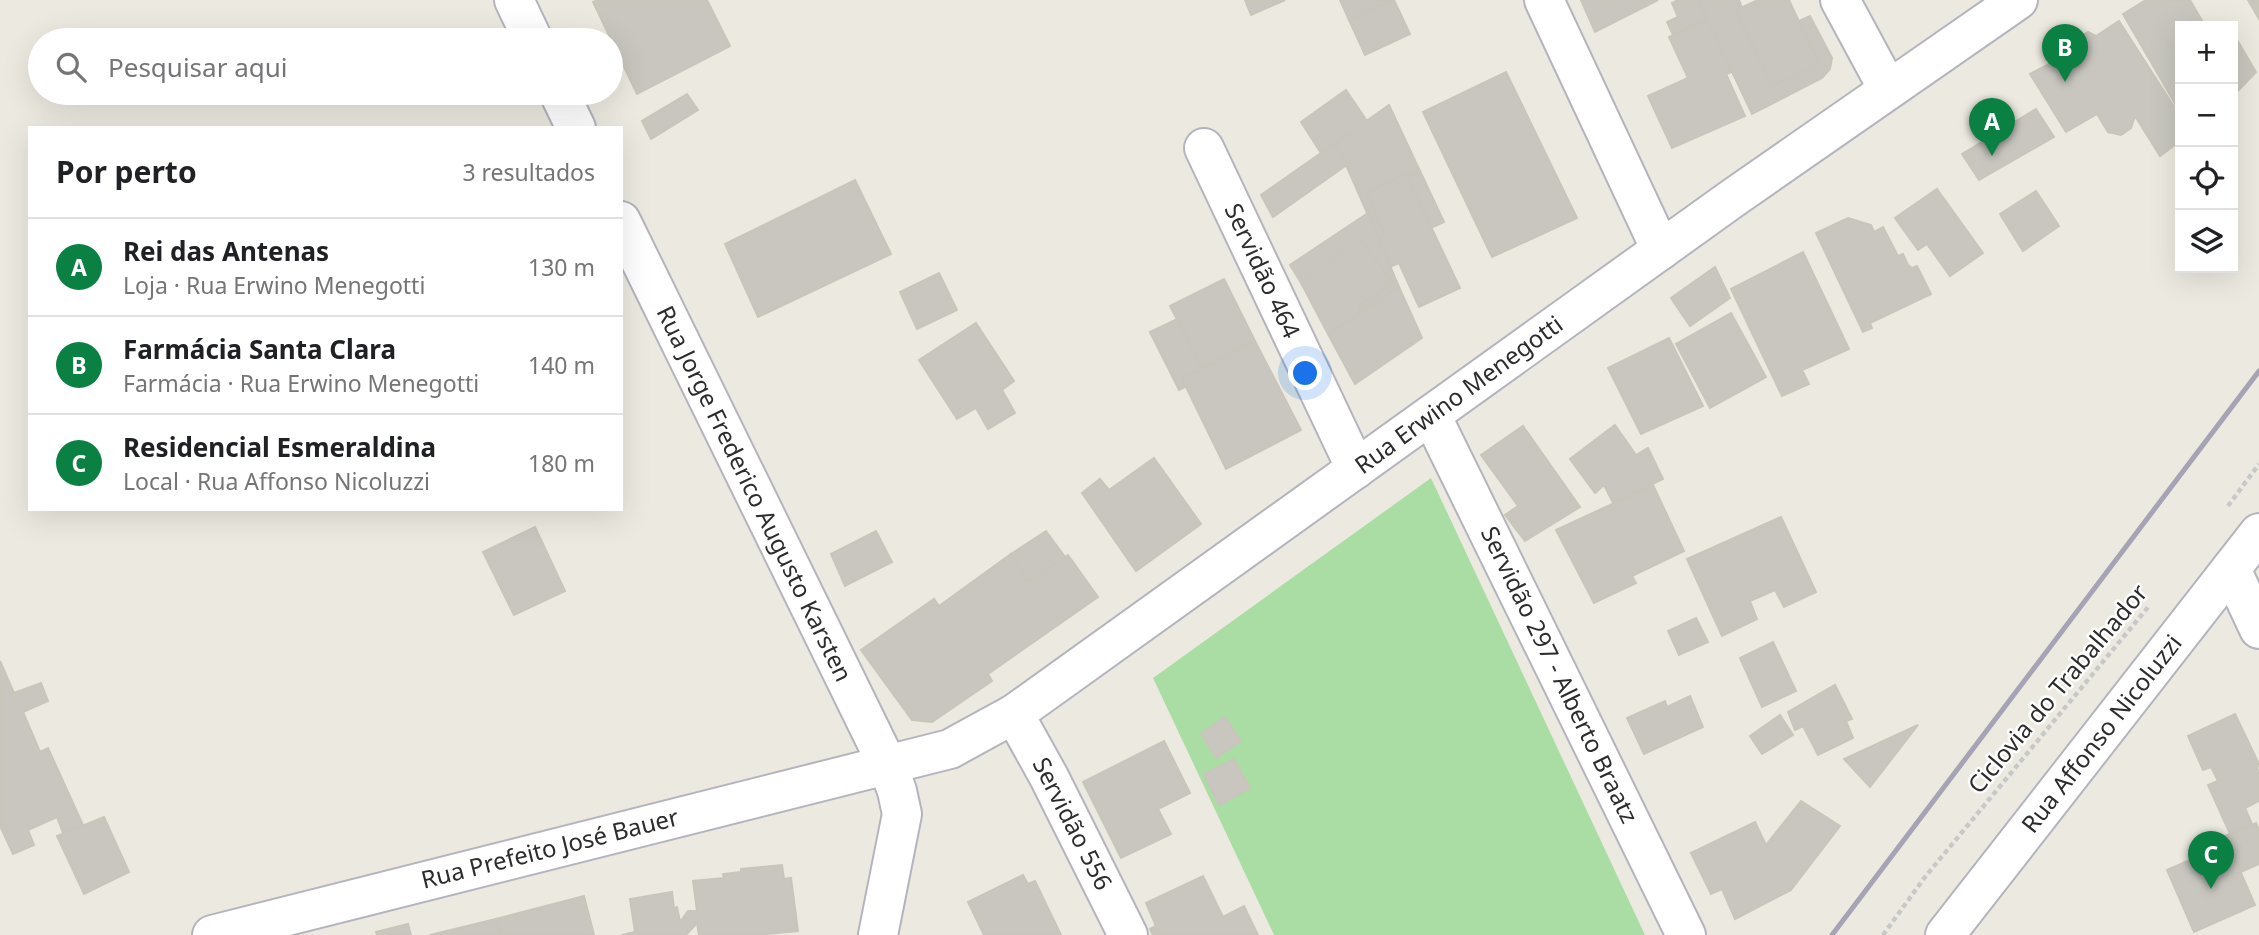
<!DOCTYPE html>
<html lang="pt">
<head>
<meta charset="utf-8">
<style>
  body { margin:0; font-family:"Noto Sans",sans-serif; background:#f6f6f6; color:#202124 }
  .controls { position:absolute; right:21px; top:21px; display:grid; overflow:hidden; border-radius:0px; box-shadow:0 7px 28px #0002 }
  .controls button { width:63px; height:63px; display:grid; place-items:center; padding:0; border:0; border-bottom:2px solid #e0e0e0; background:#fff; color:#202124; font:35px sans-serif }
  .you { position:absolute; left:1306px; top:374px; width:24px; height:24px; margin:-18px; border:5px solid #fff; border-radius:50%; background:#1a73e8; box-shadow:0 0 0 10px #1a73e833 }
  .badge { display:grid; place-items:center; width:46px; height:46px; border-radius:50%; background:#0b8043; color:#fff; font-size:23px; font-weight:700 }
  .pin { position:absolute; translate:-50% -58px; filter:drop-shadow(0 2px 4px #0008) }
  .pin::after { content:''; position:absolute; top:37px; width:24px; height:21px; background:inherit; clip-path:polygon(0 0,100% 0,50% 100%) }
  .list { margin:0; padding:0; list-style:none }
  h2 { display:flex; justify-content:space-between; align-items:center; height:91px; margin:0; padding:0 28px; font-size:30px }
  h2 small { font-size:23px; font-weight:400; color:#757577 }
  .list li { display:grid; grid-template-columns:46px 1fr auto; gap:21px; align-items:center; box-sizing:border-box; height:98px; padding:0 28px; border-top:2px solid #e0e0e0 }
  .list b { display:block; font-size:26px; white-space:nowrap }
  .list p { margin:0; font-size:23px; white-space:nowrap; color:#757577 }
  .list em { font-size:23px; font-style:normal; color:#757577 }
  .icon { flex:none; width:38px; height:38px; fill:none; stroke:currentColor; stroke-width:2; stroke-linecap:round; stroke-linejoin:round }
  .map { position:relative; flex:none; width:2259px; height:935px; overflow:hidden }
  .search { position:absolute; background:#fff; box-shadow:0 7px 28px #0002; left:28px; top:28px; width:595px; height:77px; display:flex; align-items:center; gap:18px; box-sizing:border-box; padding:0 24px; border-radius:38px; color:#757577; font-size:26px }
  .panel { position:absolute; background:#fff; box-shadow:0 7px 28px #0002; left:28px; top:126px; width:595px; height:385px; border-radius:0px }
  .map>svg:first-child { display:block }
  .green { fill:#aadda3 }
  .building { fill:#c8c6bf; stroke:#c8c6ba; stroke-width:2 }
  .lines { fill:none; stroke-linecap:round; stroke-linejoin:round }
  .minor-casing { stroke:#b4b4be; stroke-width:42 }
  .path { stroke:#c8c8c8; stroke-width:4.5; stroke-dasharray:5 3.5; stroke-linecap:butt }
  .minor { stroke:#fff; stroke-width:38 }
  .rail { stroke:#a5a3b4; stroke-width:5 }
  .labels { text-anchor:middle; stroke-width:5; stroke-linejoin:round; paint-order:stroke }
  .street-label { font-size:24px; fill:#2c2c2c; stroke:#fff }
</style>
</head>
<body>
<div class="map">
<svg width="2259" height="935" viewBox="0 0 2259 935">
  <rect width="100%" height="100%" fill="#eceae0"/>
  <polygon class="green" points="1431,478 1645,935 1274,935 1153,678"/>
  <g class="building">
    <polygon points="597,0 707,0 730,46 637,94 593,2"/>
    <polygon points="1245,0 1285,0 1251,15"/>
    <polygon points="1340,0 1393,0 1349,20"/>
    <polygon points="1394,0 1410,34 1365,55 1349,20"/>
    <polygon points="1581,0 1658,0 1595,32"/>
    <polygon points="1678,0 1698,0 1707,19 1673,35 1667,22 1678,17 1672,3"/>
    <polygon points="1698,0 1739,0 1742,8 1736,10 1772,86 1819,64 1799,21 1810,16 1832,58 1830,69 1822,78 1752,114"/>
    <polygon points="1758,0 1789,0 1819,64 1772,86 1736,10"/>
    <polygon points="2146,0 2190,0 2205,26 2180,26 2180,112 2123,14"/>
    <polygon points="2248,0 2259,0 2259,19"/>
    <polygon points="1707,19 1732,72 1726,74 1745,116 1672,148 1648,96 1688,78 1669,37"/>
    <polygon points="2119,21 2180,116 2180,141 2160,156 2135,116 2131,128 2121,135 2108,132 2097,114 2066,132 2030,74 2055,61 2056,51 2088,32 2096,36"/>
    <polygon points="2233,33 2256,72 2233,96"/>
    <polygon points="1506,72 1577,218 1492,257 1423,112"/>
    <polygon points="1346,90 1367,121 1321,153 1301,122"/>
    <polygon points="687,94 698,110 651,139 642,121"/>
    <polygon points="1389,105 1420,171 1407,177 1406,174 1366,193 1385,234 1378,238 1346,165 1348,164 1334,144"/>
    <polygon points="2036,109 2054,137 1979,180 1962,154"/>
    <polygon points="1334,144 1348,164 1273,217 1261,195"/>
    <polygon points="1420,171 1444,222 1431,228 1407,177"/>
    <polygon points="1406,174 1460,288 1419,307 1399,263 1390,267 1378,238 1385,234 1366,193"/>
    <polygon points="855,180 891,254 758,317 725,244"/>
    <polygon points="1937,189 1983,253 1950,276 1927,244 1918,250 1895,218"/>
    <polygon points="2036,191 2059,226 2023,251 2000,214"/>
    <polygon points="1368,213 1399,287 1362,312 1359,305 1393,283 1360,239 1300,281 1290,265"/>
    <polygon points="1848,218 1871,225 1874,232 1883,227 1898,256 1903,254 1908,265 1912,268 1917,266 1931,294 1870,323 1872,328 1863,332 1816,233"/>
    <polygon points="1360,239 1393,283 1359,305 1361,311 1328,334 1300,281"/>
    <polygon points="1803,252 1849,349 1802,370 1809,384 1782,396 1731,289"/>
    <polygon points="1715,267 1730,298 1690,326 1671,298"/>
    <polygon points="939,273 957,310 917,329 900,292"/>
    <polygon points="1224,279 1255,341 1202,368 1170,306"/>
    <polygon points="1399,287 1422,338 1355,384 1328,334"/>
    <polygon points="1731,313 1766,377 1710,408 1676,344"/>
    <polygon points="1177,319 1202,368 1182,379 1185,387 1179,390 1150,332"/>
    <polygon points="976,323 1014,381 1002,390 1015,413 988,429 976,408 957,419 919,360"/>
    <polygon points="1669,338 1703,406 1641,434 1608,368"/>
    <polygon points="1255,341 1301,430 1226,469 1182,379"/>
    <polygon points="1615,425 1636,455 1648,448 1663,479 1613,503 1604,485 1595,493 1570,459"/>
    <polygon points="1523,426 1580,507 1525,541 1505,515 1518,506 1481,455"/>
    <polygon points="1154,458 1201,524 1136,571 1082,493 1100,479 1109,490"/>
    <polygon points="1653,485 1684,551 1632,576 1636,583 1594,603 1556,530"/>
    <polygon points="1781,517 1816,592 1784,607 1775,590 1750,601 1757,619 1722,636 1687,559"/>
    <polygon points="535,527 565,591 514,615 483,552"/>
    <polygon points="876,531 892,562 845,586 831,554"/>
    <polygon points="1046,531 1065,557 1028,581 1011,554"/>
    <polygon points="1011,554 1028,581 1068,555 1098,597 988,674 992,681 932,722 912,720 861,650 934,599 939,606"/>
    <polygon points="1696,618 1708,642 1679,655 1668,631"/>
    <polygon points="1773,642 1796,691 1762,707 1740,658"/>
    <polygon points="0,661 14,693 41,683 48,701 23,712 40,752 48,748 83,825 63,833 57,817 28,830 34,845 13,854 0,826"/>
    <polygon points="1835,685 1852,719 1846,721 1853,738 1818,755 1803,726 1795,730 1788,712"/>
    <polygon points="1690,696 1703,727 1644,754 1627,718 1665,701 1667,707"/>
    <polygon points="2235,714 2259,764 2257,768 2259,772 2259,801 2245,808 2252,824 2230,834 2208,785 2218,781 2211,767 2203,770 2188,736"/>
    <polygon points="1780,715 1793,735 1762,754 1750,736"/>
    <polygon points="1225,717 1241,741 1216,758 1201,733"/>
    <polygon points="1918,725 1870,787 1844,759"/>
    <polygon points="1164,741 1190,793 1158,809 1171,834 1121,858 1083,782"/>
    <polygon points="1234,759 1250,788 1219,805 1204,774"/>
    <polygon points="1801,801 1840,826 1791,890 1735,919 1722,889 1711,894 1691,853 1755,822 1766,845"/>
    <polygon points="104,817 129,872 84,894 57,836"/>
    <polygon points="2256,823 2259,830 2259,864 2241,872 2225,836"/>
    <polygon points="2228,843 2255,905 2194,932 2167,870"/>
    <polygon points="782,865 784,879 791,878 798,931 756,935 699,935 697,923 686,935 622,935 635,932 630,899 672,892 674,908 677,907 680,922 688,911 697,911 693,881 724,878 723,874 741,872 741,869"/>
    <polygon points="1023,875 1028,884 1035,881 1061,935 984,935 968,902"/>
    <polygon points="1203,876 1223,917 1244,906 1258,935 1153,935 1150,929 1156,926 1146,903"/>
    <polygon points="584,896 594,935 500,935 496,919"/>
    <polygon points="496,919 500,935 430,935"/>
    <polygon points="408,924 411,935 377,935 376,932"/>
  </g>
  <g class="lines">
    <g class="minor-casing">
      <g id="minor">
        <polyline points="514,0 533,40"/>
        <polyline points="1544,0 1661,250"/>
        <polyline points="1840,0 1888,89"/>
        <polyline points="559,93 576,128"/>
        <polyline points="1204,148 1356,469"/>
        <polyline points="621,221 888,766 897,791 902,814 878,935"/>
        <polyline points="1431,415 1686,935"/>
        <polyline points="2231,569 2259,629"/>
        <polyline points="1014,714 1049,777 1128,935"/>
        <polyline points="212,935 950,749 1014,714 1733,198 2018,0"/>
        <polyline points="1945,935 2259,533"/>
      </g>
    </g>
    <g class="path">
      <polyline points="2228,506 2259,464"/>
      <polyline points="1883,935 1925,877 2149,606"/>
    </g>
    <use href="#minor" class="minor"/>
    <polyline class="rail" points="1832,935 2259,371"/>
  </g>
  <g class="labels">
    <g class="street-label">
      <text transform="translate(1262 271) rotate(65)" y="8">Servidão 464</text>
      <text transform="translate(1459 395) rotate(-36)" y="8">Rua Erwino Menegotti</text>
      <text transform="translate(754 494) rotate(64)" y="8">Rua Jorge Frederico Augusto Karsten</text>
      <text transform="translate(1559 675) rotate(64)" y="8">Servidão 297 - Alberto Braatz</text>
      <text transform="translate(2058 689) rotate(-50)" y="8">Ciclovia do Trabalhador</text>
      <text transform="translate(2102 734) rotate(-52)" y="8">Rua Affonso Nicoluzzi</text>
      <text transform="translate(1072 824) rotate(63)" y="8">Servidão 556</text>
      <text transform="translate(550 849) rotate(-14)" y="8">Rua Prefeito José Bauer</text>
    </g>
  </g>
</svg>
<div class="controls">
<button>+</button>
<button>−</button>
<button><svg class="icon" aria-label="locate" viewBox="0 0 24 24"><circle cx="12" cy="12" r="6"/><path d="M12 2v4M12 18v4M2 12h4M18 12h4"/></svg></button>
<button><svg class="icon" aria-label="layers" viewBox="0 0 24 24"><path d="M12 4l9 5-9 5-9-5zM3 14l9 5 9-5"/></svg></button>
</div>
<div class="you"></div>
<div class="pin badge" style="left:1992px;top:156px">A</div>
<div class="pin badge" style="left:2065px;top:82px">B</div>
<div class="pin badge" style="left:2211px;top:889px">C</div>
<div class="search"><svg class="icon" aria-label="search" viewBox="0 0 24 24"><circle cx="10" cy="10" r="6"/><path d="M15 15l6 6"/></svg>Pesquisar aqui</div>
<section class="panel">
<h2>Por perto<small>3 resultados</small></h2>
<ul class="list">
<li><span class="badge">A</span><div><b>Rei das Antenas</b><p>Loja · Rua Erwino Menegotti</p></div><em>130 m</em></li>
<li><span class="badge">B</span><div><b>Farmácia Santa Clara</b><p>Farmácia · Rua Erwino Menegotti</p></div><em>140 m</em></li>
<li><span class="badge">C</span><div><b>Residencial Esmeraldina</b><p>Local · Rua Affonso Nicoluzzi</p></div><em>180 m</em></li>
</ul>
</section>
</div>
</body>
</html>
